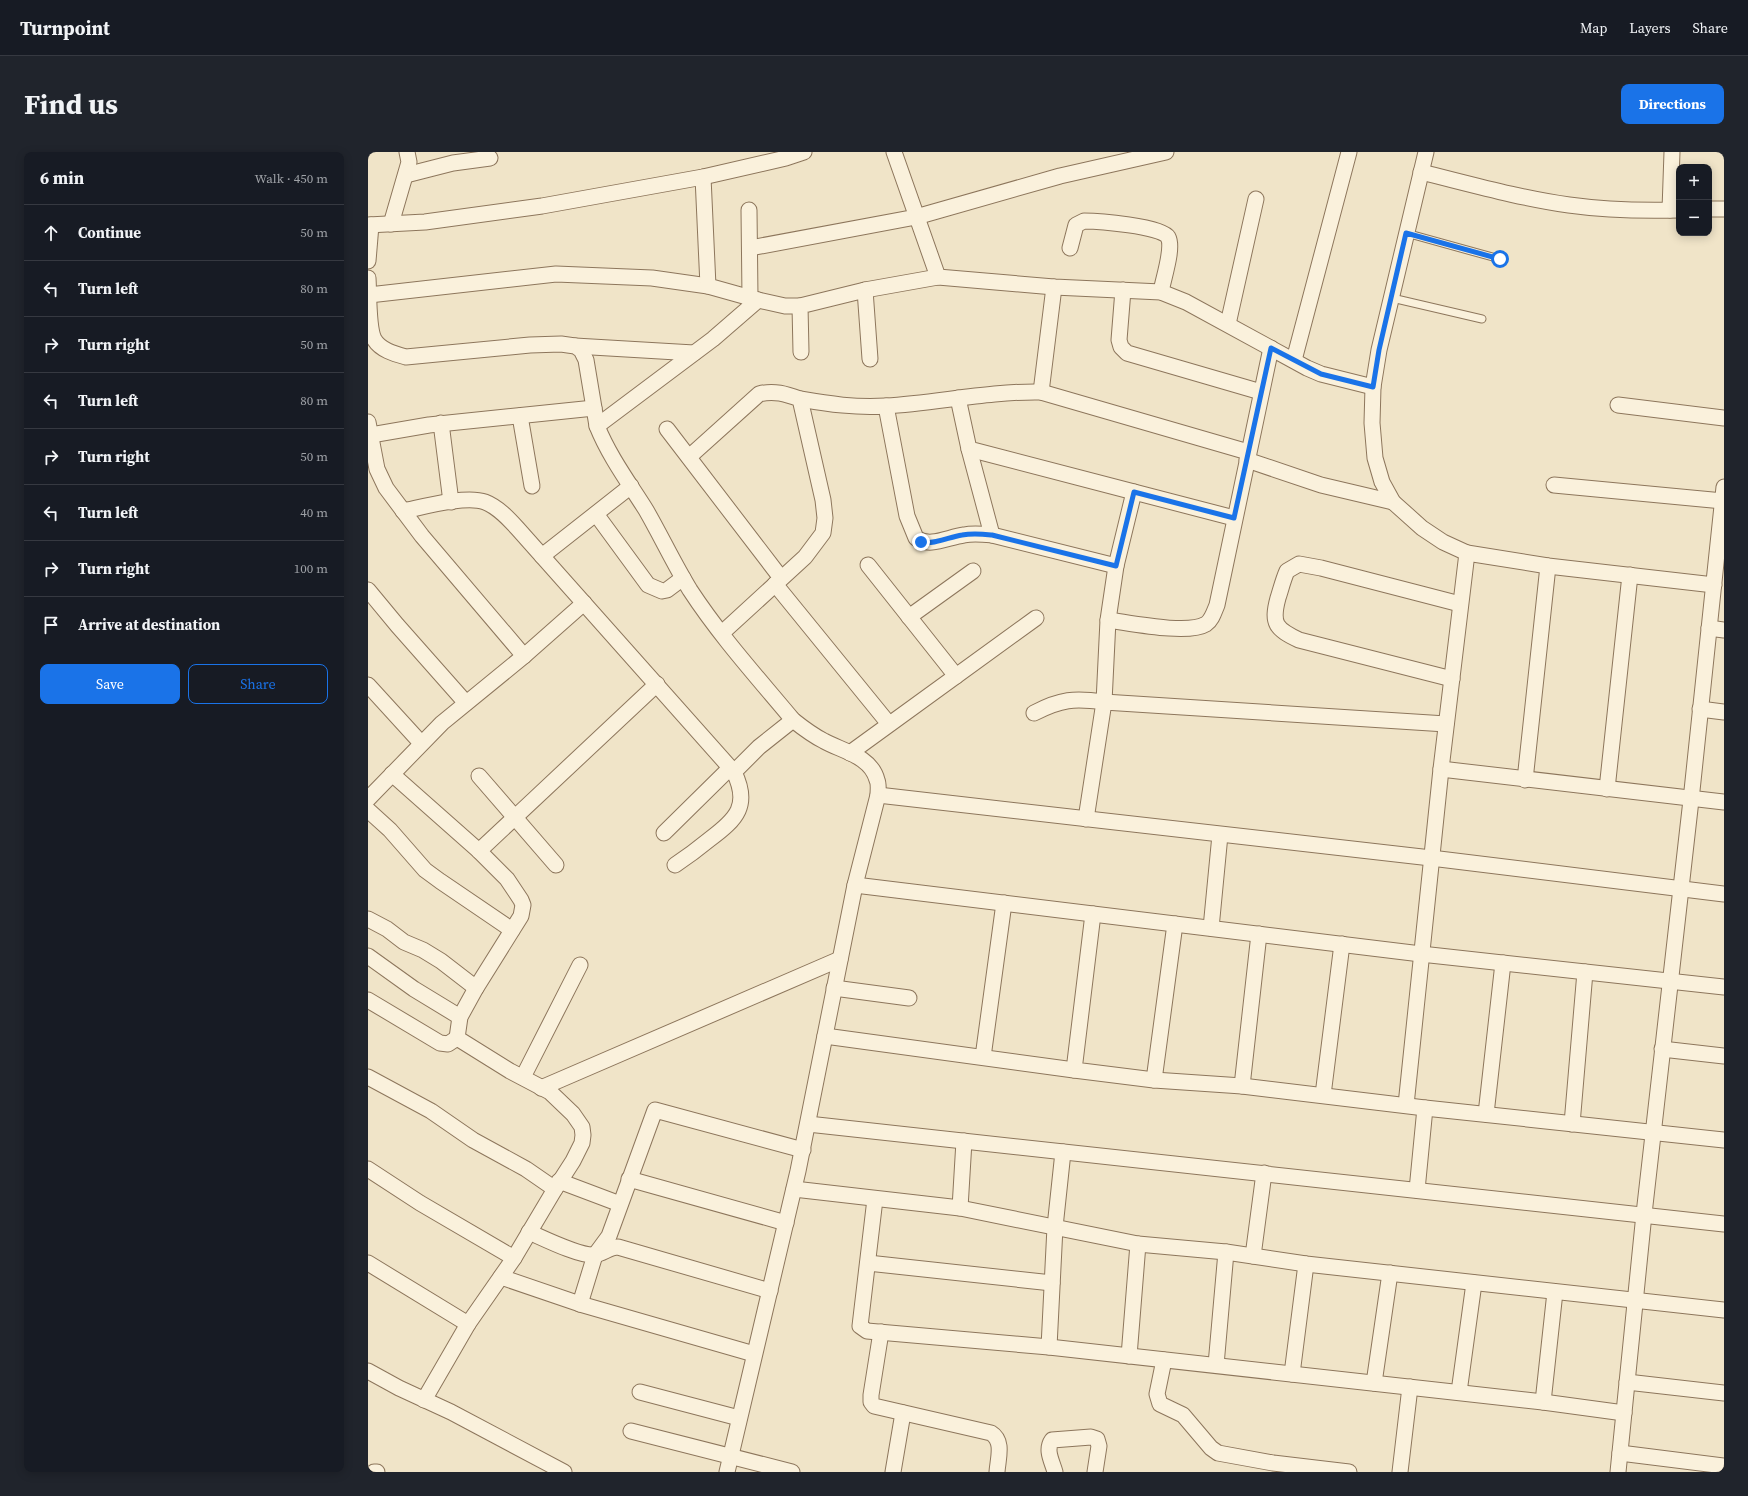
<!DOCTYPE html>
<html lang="en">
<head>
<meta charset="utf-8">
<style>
  body { margin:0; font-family:"Source Serif 4",serif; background:#20242c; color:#f1f3f6 }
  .controls { position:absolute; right:12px; top:12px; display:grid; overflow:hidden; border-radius:8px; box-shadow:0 2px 10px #0003 }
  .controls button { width:36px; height:36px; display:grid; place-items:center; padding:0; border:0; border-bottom:1px solid #363941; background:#171b24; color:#f1f3f6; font:20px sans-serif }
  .stop { position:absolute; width:12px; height:12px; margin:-9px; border:3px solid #1a73e8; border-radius:50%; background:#fff }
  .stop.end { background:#1a73e8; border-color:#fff; box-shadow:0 1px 4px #0008 }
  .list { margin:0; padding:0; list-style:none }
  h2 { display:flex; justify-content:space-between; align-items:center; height:52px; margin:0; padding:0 16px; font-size:17px }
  h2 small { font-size:13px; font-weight:400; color:#9ea1a6 }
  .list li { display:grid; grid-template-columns:26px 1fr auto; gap:12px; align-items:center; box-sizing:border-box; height:56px; padding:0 16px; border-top:1px solid #363941 }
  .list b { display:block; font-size:15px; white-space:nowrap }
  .list em { font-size:13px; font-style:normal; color:#9ea1a6 }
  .actions { display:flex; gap:8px; padding:12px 16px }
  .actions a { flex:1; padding:9px 0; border:1px solid #1a73e8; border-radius:8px; text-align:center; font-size:14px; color:#1a73e8 }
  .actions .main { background:#1a73e8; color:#fff }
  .icon { flex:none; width:22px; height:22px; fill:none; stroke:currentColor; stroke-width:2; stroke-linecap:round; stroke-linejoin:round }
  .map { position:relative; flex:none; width:1356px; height:1320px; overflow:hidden; border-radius:8px }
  header { display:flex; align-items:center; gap:24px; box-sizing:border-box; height:56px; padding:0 20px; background:#171b24; border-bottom:1px solid #363941 }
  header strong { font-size:19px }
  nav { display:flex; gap:22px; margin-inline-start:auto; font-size:14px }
  .intro { display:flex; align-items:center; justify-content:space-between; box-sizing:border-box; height:96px; padding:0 24px }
  h1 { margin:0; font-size:28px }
  .button { padding:10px 18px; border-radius:8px; background:#1a73e8; color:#fff; font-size:14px; font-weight:700 }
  main { display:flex; gap:24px; padding:0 24px }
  aside { flex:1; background:#171b24; border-radius:8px; box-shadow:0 2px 10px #0003 }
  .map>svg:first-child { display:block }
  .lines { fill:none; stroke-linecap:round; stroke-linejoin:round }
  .service-casing { stroke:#8d765c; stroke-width:9 }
  .minor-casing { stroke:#8d765c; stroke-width:17 }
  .service { stroke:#faf1dc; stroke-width:7 }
  .minor { stroke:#faf1dc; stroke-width:15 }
  .route { stroke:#1a73e8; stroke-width:5 }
</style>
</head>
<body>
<header>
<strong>Turnpoint</strong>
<nav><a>Map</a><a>Layers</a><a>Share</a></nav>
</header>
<div class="intro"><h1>Find us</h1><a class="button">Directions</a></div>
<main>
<aside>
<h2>6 min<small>Walk · 450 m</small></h2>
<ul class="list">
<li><svg class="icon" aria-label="ahead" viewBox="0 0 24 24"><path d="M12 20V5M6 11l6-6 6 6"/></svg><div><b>Continue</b></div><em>50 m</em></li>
<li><svg class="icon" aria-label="left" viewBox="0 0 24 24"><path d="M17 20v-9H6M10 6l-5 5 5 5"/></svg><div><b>Turn left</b></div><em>80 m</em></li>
<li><svg class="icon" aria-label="right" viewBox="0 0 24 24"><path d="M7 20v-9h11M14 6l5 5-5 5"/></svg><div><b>Turn right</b></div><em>50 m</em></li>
<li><svg class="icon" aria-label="left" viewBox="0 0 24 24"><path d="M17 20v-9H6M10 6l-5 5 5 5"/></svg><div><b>Turn left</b></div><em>80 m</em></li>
<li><svg class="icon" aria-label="right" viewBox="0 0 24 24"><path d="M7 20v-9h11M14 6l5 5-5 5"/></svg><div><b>Turn right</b></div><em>50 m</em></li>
<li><svg class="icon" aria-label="left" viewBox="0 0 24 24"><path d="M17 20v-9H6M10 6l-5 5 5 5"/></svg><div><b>Turn left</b></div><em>40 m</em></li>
<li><svg class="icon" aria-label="right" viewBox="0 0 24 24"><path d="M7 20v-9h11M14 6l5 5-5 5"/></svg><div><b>Turn right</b></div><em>100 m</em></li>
<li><svg class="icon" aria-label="arrive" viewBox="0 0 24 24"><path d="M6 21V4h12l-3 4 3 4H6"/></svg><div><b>Arrive at destination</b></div></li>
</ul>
<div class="actions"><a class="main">Save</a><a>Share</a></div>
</aside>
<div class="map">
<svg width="1356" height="1320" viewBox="0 0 1356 1320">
  <rect width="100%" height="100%" fill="#f0e4c8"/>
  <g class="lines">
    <g class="service-casing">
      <g id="service">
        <polyline points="1038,81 1132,107"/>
        <polyline points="1024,146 1114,167"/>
      </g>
    </g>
    <g class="minor-casing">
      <g id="minor">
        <polyline points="526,0 570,125 686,135 793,140 818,150 939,216 953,222 1005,235"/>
        <polyline points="1058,0 1011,198 1005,235 1004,271 1007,306 1014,330 1025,350 1054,376 1075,390 1099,401"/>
        <path d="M1053,20c49,12 98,26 148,33 36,5 74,6 110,5"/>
        <polyline points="38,23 85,11 122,6"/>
        <polyline points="1341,57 1356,57"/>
        <polyline points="381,58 382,145"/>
        <polyline points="1302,58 1304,0"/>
        <polyline points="23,72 41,10 39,0"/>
        <polyline points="0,73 57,70 174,54 335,25 418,6 436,0"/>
        <polyline points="382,96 548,65 692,24 798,0"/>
        <path d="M702,96l6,-23 8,-4c14,0 77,5 84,16 6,11 -5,42 -7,55"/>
        <polyline points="0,109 3,73"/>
        <path d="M0,126c1,14 0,50 6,61 6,11 21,15 32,18l124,-12 31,-1 14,2 6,4 5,10 11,66c12,30 32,57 49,84 15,26 28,54 44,80 30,46 68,88 103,130 10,8 19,15 31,21 18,10 47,15 53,39 2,4 1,11 1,15l-23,90 -57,286 -71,301"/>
        <polyline points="497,138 502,207"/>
        <polyline points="755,138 751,188 753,195 759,201 893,240"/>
        <polyline points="1,143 188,122 284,126 340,134"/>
        <polyline points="390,148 417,154 432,154"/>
        <polyline points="860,172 888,47"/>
        <polyline points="207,194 326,201"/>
        <polyline points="433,200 432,154 497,138 570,125"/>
        <polyline points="926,208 981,0"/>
        <polyline points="673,240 686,135"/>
        <polyline points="590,246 601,297 766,340"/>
        <path d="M432,247c29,5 56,9 86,7 51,-3 103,-15 155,-14l207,60"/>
        <polyline points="1250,253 1356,266"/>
        <path d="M518,254l21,110 9,22c14,10 32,-1 48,-3 9,-2 18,-1 28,0"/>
        <polyline points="152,264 164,334"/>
        <polyline points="0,270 9,317 18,336 54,384 156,504"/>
        <polyline points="73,271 83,350"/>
        <polyline points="229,274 345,187 390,148 340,134 335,25"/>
        <polyline points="299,277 413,426"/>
        <polyline points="3,283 61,273 226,256"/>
        <polyline points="601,297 624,383 748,414"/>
        <path d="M321,305l70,-63c15,-4 27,0 41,5l23,101 2,18 -2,15 -18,24 -83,76"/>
        <polyline points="879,308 953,333 1025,350"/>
        <polyline points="1186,333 1355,349"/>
        <path d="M35,359c20,-4 63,-16 82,-9 13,5 24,17 33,27l216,243c16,33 3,47 -24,67 -11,9 -23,18 -35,26"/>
        <polyline points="228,362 280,433 294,439 299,438 315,426"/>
        <polyline points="174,404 263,334"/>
        <polyline points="500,413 588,524"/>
        <polyline points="407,432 521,572"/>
        <polyline points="0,438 29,473 98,551"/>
        <polyline points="541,465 605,419"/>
        <polyline points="740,468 748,414 766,340 866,366"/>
        <polyline points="1341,476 1356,478"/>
        <path d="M1084,527l-153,-39c-23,-11 -28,-16 -21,-42 3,-9 5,-18 9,-27l12,-7 22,4 139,36"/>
        <polyline points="0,533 53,591"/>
        <polyline points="1332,557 1356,560"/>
        <path d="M666,561c27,-14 40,-15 70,-11l4,-82c23,3 80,15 98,4 6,-4 8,-12 11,-19l54,-257"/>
        <polyline points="482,601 668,466"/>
        <polyline points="1073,617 1356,650"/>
        <polyline points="366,620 391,595 425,568"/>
        <polyline points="24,622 111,699 139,727 153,748 155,753 153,764 108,836 92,865 89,886 142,919 182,940 205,962 214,975 215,983 214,991 205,1009 187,1037 146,1106 100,1172 56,1248"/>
        <polyline points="111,624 188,713"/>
        <polyline points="1157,628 1180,414"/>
        <polyline points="1239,637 1262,423"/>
        <polyline points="510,643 1063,706 1356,742"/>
        <polyline points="0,647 74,571 156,504 216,451"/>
        <polyline points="0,658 22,678 57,718 72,729 144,778"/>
        <polyline points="718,667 736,550 1078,572"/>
        <polyline points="296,681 362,616"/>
        <polyline points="111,699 289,532"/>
        <polyline points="487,733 1053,802 1356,835"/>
        <polyline points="725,762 706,918 786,928 874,934 1057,956 1356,988"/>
        <polyline points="0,767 19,777 36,790 55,798 73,809 108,836"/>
        <polyline points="843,776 852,683"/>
        <polyline points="0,804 46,837 92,865"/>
        <polyline points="466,836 541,846"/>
        <polyline points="0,848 72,891 80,892 89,886"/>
        <polyline points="457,884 706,918"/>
        <polyline points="1294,897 1356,904"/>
        <polyline points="615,905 636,751"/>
        <polyline points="0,925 63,959 105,988 158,1017 187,1037"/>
        <polyline points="155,925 212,813"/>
        <polyline points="786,928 807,772"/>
        <polyline points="874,934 891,782"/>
        <polyline points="173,936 472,807"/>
        <polyline points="955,943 974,792"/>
        <polyline points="1038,953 1073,617 1099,401 1180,414 1346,433"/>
        <polyline points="1118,962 1135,811"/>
        <polyline points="440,972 1356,1072"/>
        <polyline points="1204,972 1217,820"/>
        <polyline points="0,1017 52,1051 146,1106"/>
        <polyline points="261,1027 418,1071"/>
        <polyline points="191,1029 252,1052"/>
        <polyline points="426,1037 592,1056 770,1092 858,1100 938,1112 1356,1158"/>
        <polyline points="1049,1038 1057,956"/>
        <polyline points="507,1047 492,1174 499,1179 681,1195 1175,1250 1256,1261"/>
        <polyline points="592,1056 596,989"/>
        <path d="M161,1080c16,7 50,24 65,23 9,-1 15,-8 24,-8l152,44"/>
        <polyline points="885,1104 896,1021"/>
        <polyline points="0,1111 100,1172"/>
        <polyline points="500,1111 684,1131"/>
        <polyline points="133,1125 212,1152 386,1202"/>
        <polyline points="212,1152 227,1103 241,1084 287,958 435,998"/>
        <path d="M513,1180l-10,63v7l3,4 117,27c13,8 7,25 6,39"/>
        <polyline points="681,1195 687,1075 695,1000"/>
        <polyline points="761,1204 770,1092"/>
        <polyline points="796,1208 789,1242 792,1252 815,1263 843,1296 850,1301 905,1311 981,1320"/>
        <polyline points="848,1213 858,1100"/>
        <polyline points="0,1219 31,1236 83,1260 196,1320"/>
        <polyline points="924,1222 938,1112"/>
        <polyline points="1259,1230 1356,1241"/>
        <polyline points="1006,1231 1022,1121"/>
        <polyline points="272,1240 371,1266"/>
        <polyline points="1091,1240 1106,1131"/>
        <polyline points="1175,1250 1187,1140"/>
        <polyline points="263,1279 424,1320"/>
        <polyline points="1252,1301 1356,1314"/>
        <polyline points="6,1320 9,1320"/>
        <polyline points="525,1320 535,1261"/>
        <path d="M687,1320c-3,-11 -10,-22 -3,-32l39,-3 6,2 2,7 -4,26"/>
        <polyline points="1032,1320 1042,1235"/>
        <polyline points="1250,1320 1276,1062 1323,648 1356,335"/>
      </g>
    </g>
    <use href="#service" class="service"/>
    <use href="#minor" class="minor"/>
  </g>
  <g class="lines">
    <path class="route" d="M553,390c13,3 28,-5 41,-7 11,-2 20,-1 30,0l124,31 18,-74 100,26 37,-170 50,26 52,13 6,-37 27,-117 94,26"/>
  </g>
</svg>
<div class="controls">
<button>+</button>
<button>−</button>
</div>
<div class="stop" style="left:1132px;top:107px"></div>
<div class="stop end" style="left:553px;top:390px"></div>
</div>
</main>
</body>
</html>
